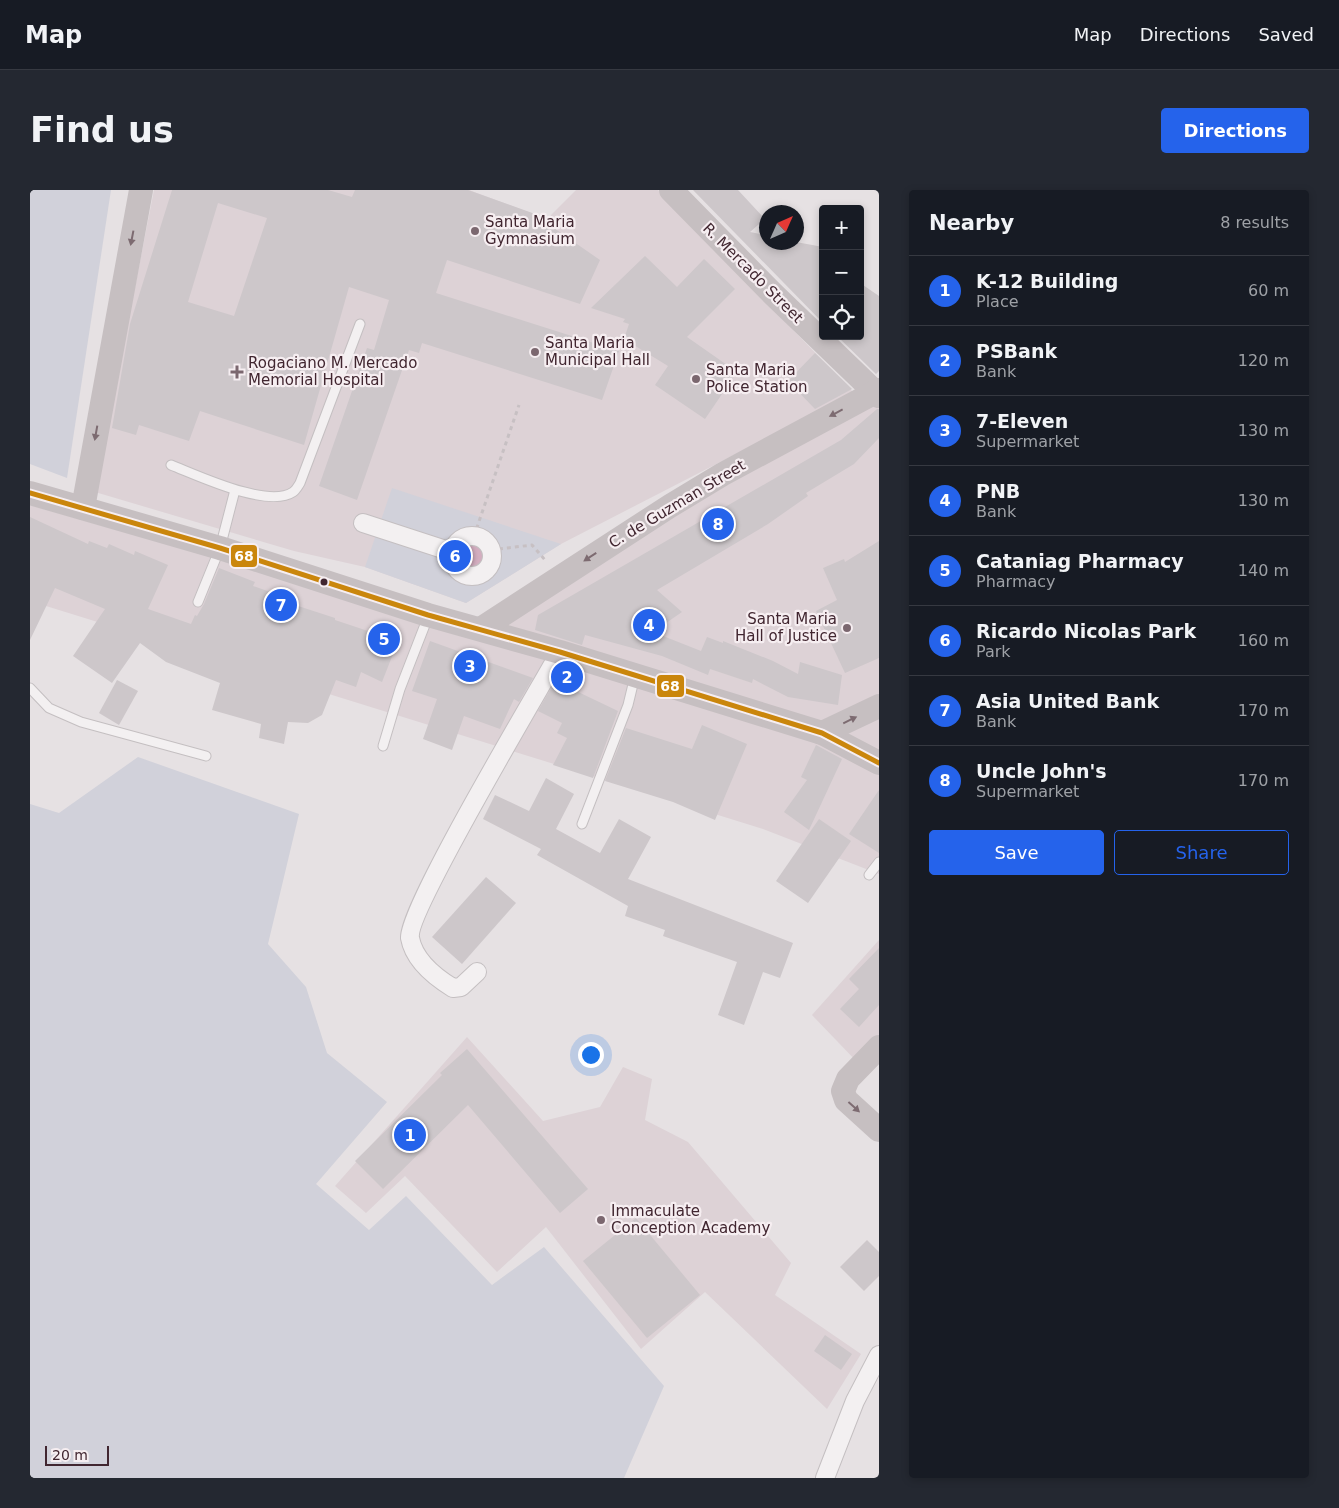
<!DOCTYPE html>
<html lang="en">
<head>
<meta charset="utf-8">
<style>
  body { margin:0; font-family:"DejaVu Sans",sans-serif; background:#242831; color:#f1f3f6 }
  .controls { position:absolute; right:15px; top:15px; display:grid; overflow:hidden; border-radius:5px; box-shadow:0 2px 8px #0003 }
  .controls button { width:45px; height:45px; display:grid; place-items:center; padding:0; border:0; border-bottom:1px solid #363941; background:#171b24; color:#f1f3f6; font:25px sans-serif }
  .compass { position:absolute; left:729px; top:15px; width:45px; height:45px; border-radius:50%; background:#171b24; box-shadow:0 2px 8px #0003; rotate:45deg }
  .scale { position:absolute; left:15px; bottom:12px; width:64px; box-sizing:border-box; padding-left:5px; border:2px solid #412630; border-top:0; font-size:14px; line-height:18px; white-space:nowrap; color:#412630; -webkit-text-stroke:4px #f6eef1; paint-order:stroke }
  .you { position:absolute; left:560px; top:864px; width:18px; height:18px; margin:-12px; border:4px solid #fff; border-radius:50%; background:#1a73e8; box-shadow:0 0 0 8px #1a73e833 }
  .badge { display:grid; place-items:center; width:32px; height:32px; border-radius:50%; background:#2563eb; color:#fff; font-size:16px; font-weight:700 }
  .pin { position:absolute; translate:-50% -50%; border:2px solid #fff; box-shadow:0 1px 5px #0006 }
  .list { margin:0; padding:0; list-style:none }
  h2 { display:flex; justify-content:space-between; align-items:center; height:65px; margin:0; padding:0 20px; font-size:21px }
  h2 small { font-size:16px; font-weight:400; color:#9ea1a6 }
  .list li { display:grid; grid-template-columns:32px 1fr auto; gap:15px; align-items:center; box-sizing:border-box; height:70px; padding:0 20px; border-top:1px solid #363941 }
  .list b { display:block; font-size:19px; white-space:nowrap }
  .list p { margin:0; font-size:16px; white-space:nowrap; color:#9ea1a6 }
  .list em { font-size:16px; font-style:normal; color:#9ea1a6 }
  .actions { display:flex; gap:10px; padding:15px 20px }
  .actions a { flex:1; padding:11px 0; border:1px solid #2563eb; border-radius:5px; text-align:center; font-size:18px; color:#2563eb }
  .actions .main { background:#2563eb; color:#fff }
  .icon { flex:none; width:28px; height:28px; fill:none; stroke:currentColor; stroke-width:2; stroke-linecap:round; stroke-linejoin:round }
  .map { position:relative; flex:none; width:849px; height:1288px; overflow:hidden; border-radius:5px }
  header { display:flex; align-items:center; gap:30px; box-sizing:border-box; height:70px; padding:0 25px; background:#171b24; border-bottom:1px solid #363941 }
  header strong { font-size:24px }
  nav { display:flex; gap:28px; margin-inline-start:auto; font-size:18px }
  .intro { display:flex; align-items:center; justify-content:space-between; box-sizing:border-box; height:120px; padding:0 30px }
  h1 { margin:0; font-size:35px }
  .button { padding:12px 22px; border-radius:5px; background:#2563eb; color:#fff; font-size:18px; font-weight:700 }
  main { display:flex; gap:30px; padding:0 30px }
  aside { flex:1; background:#171b24; border-radius:5px; box-shadow:0 2px 8px #0003 }
  .map>svg:first-child { display:block }
  .built { fill:#ddd2d6 }
  .green { fill:#d1d1da }
  .water { fill:#d3adbf }
  .building { fill:#cdc7ca; fill-rule:evenodd }
  .lines { fill:none; stroke-linecap:round; stroke-linejoin:round }
  .lane-casing { stroke:#c4bfc1; stroke-width:11 }
  .street-casing { stroke:#c4bfc1; stroke-width:20 }
  .path { stroke:#c7c0c3; stroke-width:3; stroke-dasharray:4 4; stroke-linecap:butt }
  .lane { stroke:#f3f0f1; stroke-width:9 }
  .street { stroke:#f3f0f1; stroke-width:18 }
  .secondary { stroke:#c6bfc1; stroke-width:24 }
  .bus-1-casing { stroke:#f6eef1; stroke-width:9 }
  .bus-1 { stroke:#ca860c; stroke-width:5 }
  .oneway { fill:#7d6b71 }
  .poi-dot { fill:#7b676f; stroke:#f6eef1; stroke-width:2 }
  .bus-dot { fill:#412630; stroke:#f6eef1; stroke-width:2 }
  .labels { text-anchor:middle; stroke-width:4.5; stroke-linejoin:round; paint-order:stroke }
  .poi-label { font-size:15px; fill:#412630; stroke:#f6eef1; text-anchor:start }
  .street-label { font-size:15px; fill:#412630; stroke:#f6eef1 }
  .line-badge { stroke:#f6eef1; stroke-width:2 }
  .badge-label { font-size:14px; text-anchor:middle; font-weight:bold; fill:#fff }
</style>
</head>
<body>
<header>
<strong>Map</strong>
<nav><a>Map</a><a>Directions</a><a>Saved</a></nav>
</header>
<div class="intro"><h1>Find us</h1><a class="button">Directions</a></div>
<main>
<div class="map">
<svg width="849" height="1288" viewBox="0 0 849 1288">
  <rect width="100%" height="100%" fill="#e6e1e3"/>
  <g class="built">
    <polygon points="124,0 439,0 517,29 546,0 628,0 824,203 531,354 436,413 335,377 264,361 65,302"/>
    <polygon points="849,206 849,511 794,539 460,434"/>
    <polygon points="0,315 609,490 801,557 849,579 849,684 733,639 0,411"/>
    <polygon points="849,524 849,573 802,548"/>
    <polygon points="849,750 849,857 831,876 782,825"/>
    <polygon points="437,847 513,931 570,917 593,877 622,889 615,930 658,952 761,1073 745,1105 831,1164 797,1219 675,1102 611,1159 516,1037 467,1082 375,986 336,1023 305,996"/>
  </g>
  <g class="green">
    <polygon points="0,0 81,0 37,288 0,274"/>
    <polygon points="362,298 531,354 436,413 335,377"/>
    <polygon points="108,567 269,624 238,754 276,797 297,863 357,912 286,994 339,1040 376,1006 462,1095 514,1057 634,1196 594,1288 0,1288 0,614 29,623"/>
  </g>
  <circle class="water" cx="441" cy="366" r="13"/>
  <g class="building">
    <path d="M142,0h156l24,7 3,-7h113l81,29 -1,5 52,36 -20,44 -133,-44 -11,33 183,58 -17,49 -180,-57 -3,10 -10,-3 -52,150 -38,-14 48,-138 7,2 15,-50 -40,-13 -45,158 -104,-34 -11,30 -50,-16 -3,10 -24,-7 18,-104zM188,13l49,15 -33,98 -46,-14z"/>
    <polygon points="663,0 708,0 735,29 720,42 736,45 736,52 766,52 793,57 793,133"/>
    <polygon points="615,66 647,97 674,69 705,99 657,147 707,182 675,229 625,195 638,176 594,149 599,134 593,132 595,129 561,118"/>
    <polygon points="830,93 849,106 849,181 846,184 807,146 830,146"/>
    <polygon points="785,163 822,199 785,219 758,191"/>
    <polygon points="847,219 849,219 849,248 824,274 776,303 778,306 738,334 627,400 652,422 623,442 671,461 677,447 693,453 693,451 743,471 768,484 770,472 812,485 808,515 758,507 723,489 722,493 680,479 678,485 632,466 555,445 552,455 505,440 508,425 811,250"/>
    <polygon points="0,327 58,354 59,351 77,358 79,354 104,365 105,361 138,375 118,419 161,434 165,425 167,426 174,414 189,378 225,392 223,396 266,411 265,415 305,428 305,430 344,443 340,455 363,464 352,492 331,482 326,497 306,490 292,525 278,533 258,532 254,554 229,548 231,534 182,520 190,493 136,472 110,453 82,493 43,466 75,419 25,398 0,450"/>
    <polygon points="849,351 849,468 815,483 786,421 807,410 793,378 814,369 815,372"/>
    <polygon points="400,451 503,488 489,512 484,509 470,539 434,526 422,560 393,549 407,509 382,501"/>
    <polygon points="533,477 545,481 544,485 550,488 544,500 588,521 563,588 523,575 537,548 527,543 532,533 508,521"/>
    <polygon points="87,490 108,501 89,535 69,523"/>
    <polygon points="672,535 717,554 685,630 643,612 575,591 596,538 662,559"/>
    <polygon points="786,555 812,569 779,640 754,622 777,590 771,587"/>
    <polygon points="516,588 544,604 526,639 570,663 589,629 621,647 598,689 763,753 750,788 733,782 714,835 688,825 707,772 633,746 635,740 595,726 598,716 507,665 511,659 453,629 465,605 499,621"/>
    <polygon points="849,600 849,663 819,644"/>
    <polygon points="789,629 821,651 778,713 746,691"/>
    <polygon points="456,687 486,713 432,774 402,747"/>
    <polygon points="849,758 849,815 829,837 810,819 829,799 819,789"/>
    <polygon points="437,859 558,999 530,1023 438,915 353,999 325,971 412,885 410,883"/>
    <polygon points="606,1028 670,1105 617,1148 553,1071"/>
    <polygon points="837,1050 849,1062 849,1086 834,1101 810,1077"/>
    <polygon points="795,1145 822,1164 811,1180 784,1161"/>
  </g>
  <g class="lines">
    <g class="lane-casing">
      <g id="lane">
        <path d="M141,275c26,10 97,44 122,27 3,-2 5,-6 7,-9l60,-159"/>
        <polyline points="168,412 190,358 205,300"/>
        <polyline points="0,498 19,518 51,532 176,566"/>
        <polyline points="353,556 370,499 398,427"/>
        <polyline points="552,634 598,515 605,486"/>
        <polyline points="839,685 849,672"/>
      </g>
    </g>
    <g class="street-casing">
      <g id="street">
        <polyline points="333,333 422,362"/>
        <circle cx="442" cy="366" r="20"/>
        <path d="M447,782l-16,15 -8,1c-18,-11 -39,-28 -43,-50 -4,-26 129,-248 150,-286"/>
        <polyline points="795,1288 825,1211 849,1165"/>
      </g>
    </g>
    <g class="path">
      <polyline points="444,346 489,215"/>
      <polyline points="461,360 502,355 515,370"/>
    </g>
    <use href="#lane" class="lane"/>
    <use href="#street" class="street"/>
    <g class="secondary">
      <polyline points="641,0 743,104 849,206"/>
      <polyline points="0,303 190,358 398,425 530,462 792,543 849,573"/>
      <polyline points="53,318 111,0"/>
      <polyline points="452,438 640,316 693,284 849,200"/>
      <polyline points="792,543 849,516"/>
      <polyline points="849,857 818,889 813,901 816,910 849,940"/>
    </g>
    <g class="bus-1-casing">
      <polyline id="bus-1" points="0,303 190,358 398,425 530,462 792,543 849,573"/>
    </g>
    <use href="#bus-1" class="bus-1"/>
  </g>
  <defs><path id="oneway-solid" d="M-6-.8H1V-3.2L6.5 0L1 3.2V.8H-6Z" transform="scale(1.25)"/></defs>
  <g class="oneway">
    <use href="#oneway-solid" transform="translate(102 48) rotate(101)"/>
    <use href="#oneway-solid" transform="translate(806 223) rotate(152)"/>
    <use href="#oneway-solid" transform="translate(66 243) rotate(100)"/>
    <use href="#oneway-solid" transform="translate(560 367) rotate(147)"/>
    <use href="#oneway-solid" transform="translate(820 530) rotate(-26)"/>
    <use href="#oneway-solid" transform="translate(824 917) rotate(42)"/>
  </g>
  <g class="poi-dot">
    <circle cx="445" cy="41" r="5"/>
    <circle cx="505" cy="162" r="5"/>
    <path d="M204.5 174.5h5v5h5v5h-5v5h-5v-5h-5v-5h5z"/>
    <circle cx="666" cy="189" r="5"/>
    <circle cx="817" cy="438" r="5"/>
    <circle cx="571" cy="1030" r="5"/>
  </g>
  <circle class="bus-dot" cx="294" cy="392" r="4.5"/>
  <g class="labels">
    <g class="poi-label">
      <text x="455" y="37">Santa Maria<tspan x="455" dy="17">Gymnasium</tspan></text>
      <text x="515" y="158">Santa Maria<tspan x="515" dy="17">Municipal Hall</tspan></text>
      <text x="218" y="178">Rogaciano M. Mercado<tspan x="218" dy="17">Memorial Hospital</tspan></text>
      <text x="676" y="185">Santa Maria<tspan x="676" dy="17">Police Station</tspan></text>
      <text x="807" y="434" text-anchor="end">Santa Maria<tspan x="807" dy="17">Hall of Justice</tspan></text>
      <text x="581" y="1026">Immaculate<tspan x="581" dy="17">Conception Academy</tspan></text>
    </g>
    <g class="street-label">
      <text transform="translate(723 83) rotate(45)" y="5">R. Mercado Street</text>
      <text transform="translate(647 314) rotate(-31)" y="5">C. de Guzman Street</text>
    </g>
  </g>
  <g class="line-badge">
    <rect x="200" y="354" width="28" height="24" rx="5" fill="#ca860c"/>
    <rect x="626" y="484" width="29" height="24" rx="5" fill="#ca860c"/>
  </g>
  <g class="badge-label">
    <text x="214" y="371">68</text>
    <text x="640" y="501">68</text>
  </g>
</svg>
<div class="controls">
<button>+</button>
<button>−</button>
<button><svg class="icon" aria-label="locate" viewBox="0 0 24 24"><circle cx="12" cy="12" r="6"/><path d="M12 2v4M12 18v4M2 12h4M18 12h4"/></svg></button>
</div>
<svg class="compass" viewBox="-18 -18 36 36"><path d="M0-13l5 13h-10z" fill="#e53935"/><path d="M0 13l5-13h-10z" fill="#9ea1a6"/></svg>
<div class="scale">20 m</div>
<div class="you"></div>
<div class="pin badge" style="left:380px;top:945px">1</div>
<div class="pin badge" style="left:537px;top:487px">2</div>
<div class="pin badge" style="left:440px;top:476px">3</div>
<div class="pin badge" style="left:619px;top:435px">4</div>
<div class="pin badge" style="left:354px;top:449px">5</div>
<div class="pin badge" style="left:425px;top:366px">6</div>
<div class="pin badge" style="left:251px;top:415px">7</div>
<div class="pin badge" style="left:688px;top:334px">8</div>
</div>
<aside>
<h2>Nearby<small>8 results</small></h2>
<ul class="list">
<li><span class="badge">1</span><div><b>K-12 Building</b><p>Place</p></div><em>60 m</em></li>
<li><span class="badge">2</span><div><b>PSBank</b><p>Bank</p></div><em>120 m</em></li>
<li><span class="badge">3</span><div><b>7-Eleven</b><p>Supermarket</p></div><em>130 m</em></li>
<li><span class="badge">4</span><div><b>PNB</b><p>Bank</p></div><em>130 m</em></li>
<li><span class="badge">5</span><div><b>Cataniag Pharmacy</b><p>Pharmacy</p></div><em>140 m</em></li>
<li><span class="badge">6</span><div><b>Ricardo Nicolas Park</b><p>Park</p></div><em>160 m</em></li>
<li><span class="badge">7</span><div><b>Asia United Bank</b><p>Bank</p></div><em>170 m</em></li>
<li><span class="badge">8</span><div><b>Uncle John's</b><p>Supermarket</p></div><em>170 m</em></li>
</ul>
<div class="actions"><a class="main">Save</a><a>Share</a></div>
</aside>
</main>
</body>
</html>
